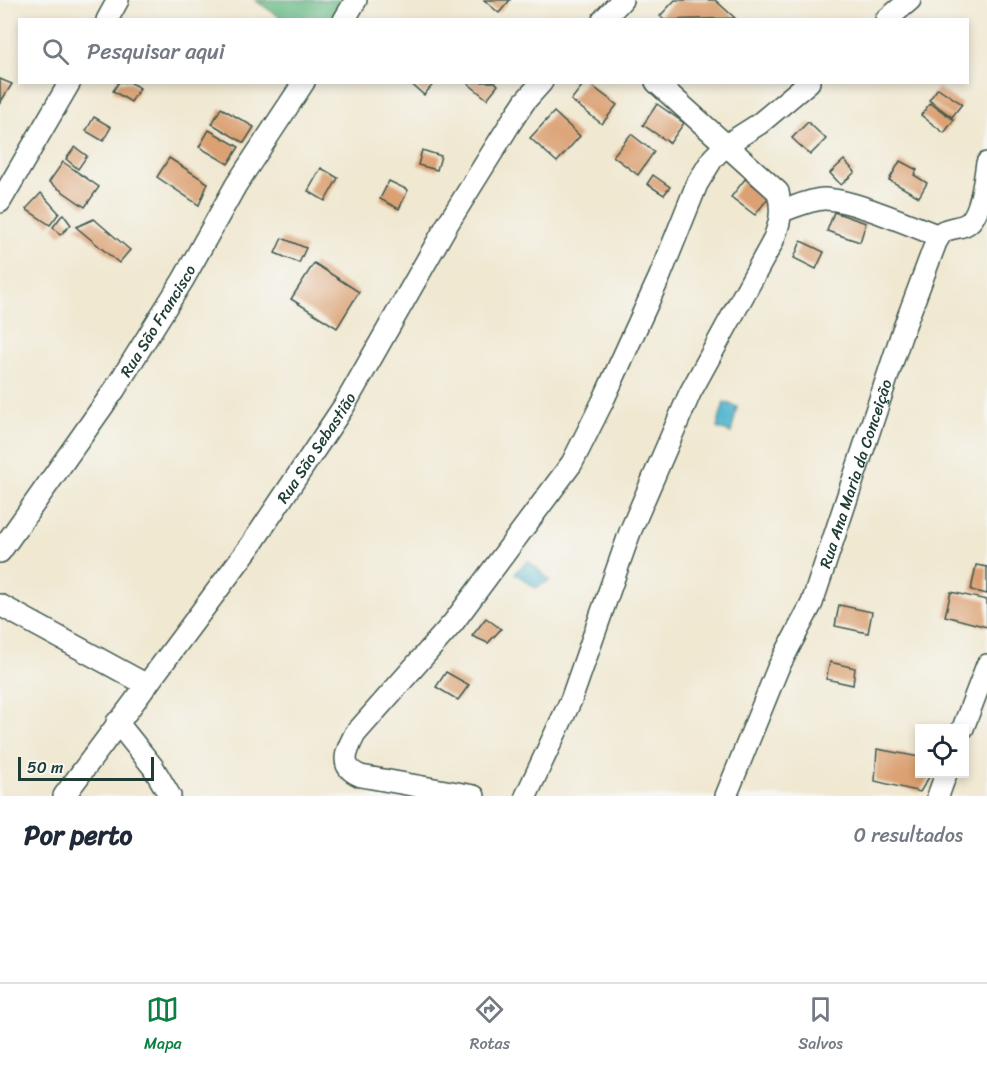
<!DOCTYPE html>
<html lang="pt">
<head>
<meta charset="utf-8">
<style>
  body { margin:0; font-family:Sriracha,sans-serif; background:#f2f2f3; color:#1f2937 }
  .controls { position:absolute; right:18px; bottom:18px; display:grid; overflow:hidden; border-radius:0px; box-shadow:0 3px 9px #0003 }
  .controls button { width:54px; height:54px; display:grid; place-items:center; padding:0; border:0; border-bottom:2px solid #e0e1e3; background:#fff; color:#1f2937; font:30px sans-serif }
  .scale { position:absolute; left:18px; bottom:15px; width:136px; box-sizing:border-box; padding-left:6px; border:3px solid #1f3d34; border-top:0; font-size:16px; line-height:21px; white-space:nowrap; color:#1f3d34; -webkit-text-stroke:4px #f6f6f2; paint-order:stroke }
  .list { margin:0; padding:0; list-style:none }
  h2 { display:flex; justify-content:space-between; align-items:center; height:78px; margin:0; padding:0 24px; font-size:26px }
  h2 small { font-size:20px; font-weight:400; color:#747a83 }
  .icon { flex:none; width:33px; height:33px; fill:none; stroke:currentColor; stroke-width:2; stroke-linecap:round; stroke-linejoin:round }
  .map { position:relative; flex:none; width:987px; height:796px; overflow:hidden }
  .search { position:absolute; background:#fff; box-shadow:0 3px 9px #0003; left:18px; right:18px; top:18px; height:66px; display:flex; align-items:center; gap:15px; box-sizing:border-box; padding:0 21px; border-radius:0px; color:#747a83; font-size:22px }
  .sheet { height:186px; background:#fff }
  nav { display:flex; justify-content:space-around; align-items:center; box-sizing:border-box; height:84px; border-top:2px solid #e0e1e3; background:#fff; font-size:16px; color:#747a83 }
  nav a { display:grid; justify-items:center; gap:3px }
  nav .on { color:#0b8043 }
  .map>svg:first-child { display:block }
  .forest { fill:#68ba86; stroke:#447c5d; stroke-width:1.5 }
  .water { fill:#4eb4cd; stroke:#367880; stroke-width:1.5 }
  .building { fill:#dba173 }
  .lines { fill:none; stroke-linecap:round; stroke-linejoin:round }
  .minor-casing { stroke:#3e574c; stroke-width:24 }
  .minor { stroke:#fff; stroke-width:21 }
  .labels { text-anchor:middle; stroke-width:5; stroke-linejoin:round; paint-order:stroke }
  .street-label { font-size:16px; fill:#1f3d34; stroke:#f6f6f2 }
</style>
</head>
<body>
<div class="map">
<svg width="987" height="796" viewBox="0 0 987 796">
  <rect width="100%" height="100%" fill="#f6f6f2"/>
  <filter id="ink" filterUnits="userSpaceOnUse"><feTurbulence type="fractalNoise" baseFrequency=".0167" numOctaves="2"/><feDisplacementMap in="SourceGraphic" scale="12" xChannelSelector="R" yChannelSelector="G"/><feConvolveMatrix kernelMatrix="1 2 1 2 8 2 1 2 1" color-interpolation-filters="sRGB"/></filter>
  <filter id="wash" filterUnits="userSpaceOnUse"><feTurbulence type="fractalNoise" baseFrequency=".008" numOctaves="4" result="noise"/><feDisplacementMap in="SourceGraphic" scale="24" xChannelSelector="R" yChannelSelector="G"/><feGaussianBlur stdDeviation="1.35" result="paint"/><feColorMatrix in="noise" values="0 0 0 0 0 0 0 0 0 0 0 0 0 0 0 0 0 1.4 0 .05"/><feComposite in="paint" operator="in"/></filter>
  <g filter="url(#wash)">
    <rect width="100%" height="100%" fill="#f0e8d1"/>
    <polygon class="forest" points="255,0 347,0 333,20 283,19"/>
    <g class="water">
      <polygon points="724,402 737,407 731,433 717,428"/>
      <polygon points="528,561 550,580 536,588 515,573"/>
    </g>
    <g id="blocks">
      <g class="building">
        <polygon points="484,0 510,0 499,13"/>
        <polygon points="675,0 715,0 735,18 664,20 660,16"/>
        <polygon points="0,79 12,84 0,103"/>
        <polygon points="119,82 130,82 140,88 131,102 113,91"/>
        <polygon points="409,82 435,82 424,95"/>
        <polygon points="466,82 495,82 498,85 487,99"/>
        <polygon points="585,82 587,82 617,105 602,124 571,100"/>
        <polygon points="938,88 962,104 952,117 929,100"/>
        <polygon points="930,103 954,120 944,133 921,115"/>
        <polygon points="657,104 684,123 670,143 643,125"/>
        <polygon points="221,108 254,127 244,143 212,124"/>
        <polygon points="554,112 580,136 557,162 530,138"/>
        <polygon points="94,117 111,127 103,141 86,131"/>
        <polygon points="808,122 826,139 810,155 792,138"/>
        <polygon points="209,130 239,147 228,164 199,147"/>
        <polygon points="631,134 654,152 638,175 613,156"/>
        <polygon points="75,147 87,156 78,169 66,159"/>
        <polygon points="422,150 441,156 437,170 418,165"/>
        <polygon points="169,158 208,183 199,205 157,177"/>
        <polygon points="844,160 855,172 841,185 830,173"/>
        <polygon points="900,161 917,170 914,175 927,183 919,197 889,180"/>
        <polygon points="63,162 99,187 85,207 49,182"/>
        <polygon points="321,168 338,178 325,201 308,191"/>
        <polygon points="653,175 670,187 664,195 647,184"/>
        <polygon points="745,179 769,197 755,215 731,197"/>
        <polygon points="389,181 408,190 399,209 380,199"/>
        <polygon points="41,193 59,213 50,225 26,209"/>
        <polygon points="834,212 866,223 860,242 827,231"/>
        <polygon points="63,214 71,225 60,235 53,227"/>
        <polygon points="94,219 130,250 119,263 76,227"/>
        <polygon points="282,238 306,248 299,263 275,253"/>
        <polygon points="801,241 824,252 816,269 794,258"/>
        <polygon points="314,263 359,292 337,328 291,299"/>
        <polygon points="976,565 987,567 987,594 971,590"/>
        <polygon points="951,592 987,600 987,627 945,616"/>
        <polygon points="839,605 872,612 868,633 835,626"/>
        <polygon points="486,618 501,629 488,643 472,636"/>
        <polygon points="830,662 855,668 853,685 826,679"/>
        <polygon points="446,672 469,685 458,700 436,687"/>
        <polygon points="877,749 920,757 920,774 931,774 920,792 875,781"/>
      </g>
    </g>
  </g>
  <g filter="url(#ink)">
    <use href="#blocks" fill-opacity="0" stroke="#3e574c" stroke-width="1.5"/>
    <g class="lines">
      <g class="minor-casing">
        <g id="minor">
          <polyline points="107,20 118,0"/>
          <polyline points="344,20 356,0"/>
          <polyline points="603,20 622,0"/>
          <polyline points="886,20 910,0"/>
          <polyline points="0,202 70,82"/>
          <path d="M782,211c13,-4 27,-11 41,-12 26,-1 89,27 116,37"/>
          <path id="s1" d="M0,552l115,-163 68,-109 53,-95 68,-103"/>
          <polyline points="0,605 147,685"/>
          <polyline points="117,722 153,767 170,796"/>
          <polyline points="963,728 987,665"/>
          <path id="s2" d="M64,796l187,-251 93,-139 103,-181 66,-106 12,-18 17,-19"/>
          <path d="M474,796l-113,-20c-23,-9 -15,-24 -6,-42l98,-111 119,-160 30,-60 58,-127 37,-92 16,-26 13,-13 33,-21 50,-42"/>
          <path d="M526,796l45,-96 59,-168 60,-139 82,-150c8,-19 11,-31 6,-51l-122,-110"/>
          <path id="s3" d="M726,796l52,-128 34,-65 90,-270 34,-91 6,-10c7,-4 16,-4 23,-7 17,-8 19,-46 22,-62"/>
          <polyline points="938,796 946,774"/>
        </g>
      </g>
      <use href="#minor" class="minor"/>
    </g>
  </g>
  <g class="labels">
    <g class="street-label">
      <text dy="6" stroke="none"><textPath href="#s1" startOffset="280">Rua São Francisco</textPath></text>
      <text dy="6" stroke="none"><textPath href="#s2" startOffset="430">Rua São Sebastião</textPath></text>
      <text dy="6" stroke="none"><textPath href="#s3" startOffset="348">Rua Ana Maria da Conceição</textPath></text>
    </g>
  </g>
</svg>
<div class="controls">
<button><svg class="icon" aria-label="locate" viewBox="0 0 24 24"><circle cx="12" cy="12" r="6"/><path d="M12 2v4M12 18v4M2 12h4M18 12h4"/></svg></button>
</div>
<div class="scale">50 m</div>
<div class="search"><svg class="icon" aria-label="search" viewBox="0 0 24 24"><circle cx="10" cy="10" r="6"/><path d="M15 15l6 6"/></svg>Pesquisar aqui</div>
</div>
<section class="sheet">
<h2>Por perto<small>0 resultados</small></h2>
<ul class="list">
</ul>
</section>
<nav>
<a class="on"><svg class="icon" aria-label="map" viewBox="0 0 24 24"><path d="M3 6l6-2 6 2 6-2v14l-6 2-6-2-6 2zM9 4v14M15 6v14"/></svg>Mapa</a>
<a><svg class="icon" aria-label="directions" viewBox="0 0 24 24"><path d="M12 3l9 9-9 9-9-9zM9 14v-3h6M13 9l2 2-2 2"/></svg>Rotas</a>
<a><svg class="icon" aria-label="saved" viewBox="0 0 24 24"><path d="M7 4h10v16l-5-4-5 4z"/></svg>Salvos</a>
</nav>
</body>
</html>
